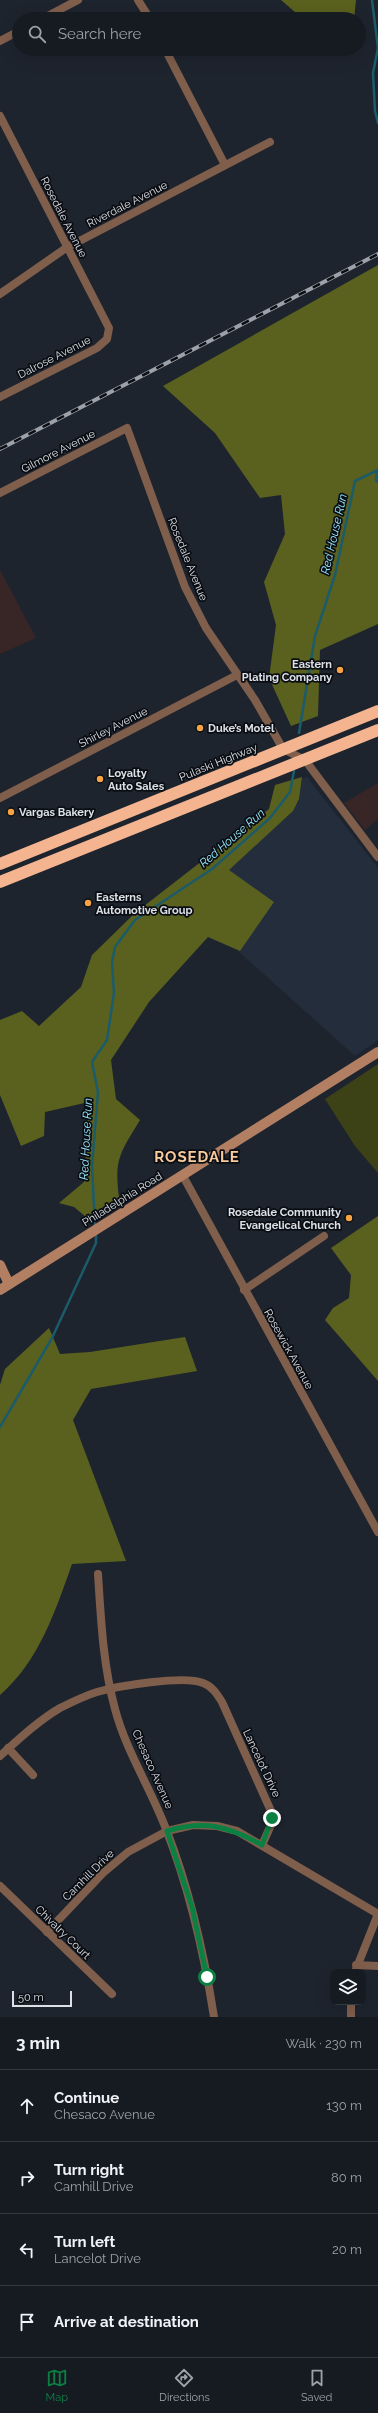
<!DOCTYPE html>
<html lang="en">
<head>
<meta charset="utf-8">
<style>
  body { margin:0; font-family:Raleway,sans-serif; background:#1f242a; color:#f1f3f6 }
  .controls { position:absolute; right:12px; bottom:12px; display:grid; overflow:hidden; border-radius:8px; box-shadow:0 4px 16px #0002 }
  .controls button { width:36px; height:36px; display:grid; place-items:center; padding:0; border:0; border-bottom:1px solid #353940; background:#161b22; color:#f1f3f6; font:20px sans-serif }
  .scale { position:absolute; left:12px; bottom:10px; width:60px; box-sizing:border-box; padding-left:4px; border:2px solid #dce0e7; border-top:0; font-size:11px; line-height:14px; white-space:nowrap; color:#dce0e7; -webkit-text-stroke:3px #0a0d12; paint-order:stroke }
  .stop { position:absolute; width:12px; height:12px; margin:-9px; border:3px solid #0b8043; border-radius:50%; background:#fff }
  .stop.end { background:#0b8043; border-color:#fff; box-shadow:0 1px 4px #0008 }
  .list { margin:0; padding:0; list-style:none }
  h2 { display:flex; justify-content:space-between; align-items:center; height:52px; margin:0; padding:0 16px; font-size:17px }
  h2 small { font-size:13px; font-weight:400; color:#9ea1a5 }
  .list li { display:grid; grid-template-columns:26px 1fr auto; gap:12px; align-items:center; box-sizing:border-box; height:72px; padding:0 16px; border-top:1px solid #353940 }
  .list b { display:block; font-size:15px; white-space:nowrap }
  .list p { margin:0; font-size:13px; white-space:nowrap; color:#9ea1a5 }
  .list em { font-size:13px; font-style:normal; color:#9ea1a5 }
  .icon { flex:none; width:22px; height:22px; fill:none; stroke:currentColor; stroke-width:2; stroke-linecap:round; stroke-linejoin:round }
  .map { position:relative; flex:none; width:378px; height:2017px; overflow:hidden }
  .search { position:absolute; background:#161b22; box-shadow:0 4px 16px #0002; left:12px; right:12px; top:12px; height:44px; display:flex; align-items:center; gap:10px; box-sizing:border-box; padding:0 14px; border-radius:22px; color:#9ea1a5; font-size:15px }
  .sheet { height:340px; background:#161b22 }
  nav { display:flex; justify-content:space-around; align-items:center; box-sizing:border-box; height:56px; border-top:1px solid #353940; background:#161b22; font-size:11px; color:#9ea1a5 }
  nav a { display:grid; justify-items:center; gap:2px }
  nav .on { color:#0b8043 }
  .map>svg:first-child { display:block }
  .built { fill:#242d3c }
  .industrial { fill:#382526 }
  .green { fill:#3d4116 }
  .forest { fill:#5a611e }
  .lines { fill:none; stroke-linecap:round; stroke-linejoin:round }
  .stream { stroke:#1b5b6a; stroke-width:2.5 }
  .street { stroke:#7f5e4c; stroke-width:8 }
  .secondary { stroke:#b27f62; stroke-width:10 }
  .highway { stroke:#f4b490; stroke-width:12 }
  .rail-casing { stroke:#9da1a9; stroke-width:4 }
  .rail { stroke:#0a0d12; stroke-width:2.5; stroke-dasharray:8; stroke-linecap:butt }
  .route { stroke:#0b8043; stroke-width:5 }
  .poi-dot { fill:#f5a345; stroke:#0a0d12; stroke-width:1.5 }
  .labels { text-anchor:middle; stroke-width:3.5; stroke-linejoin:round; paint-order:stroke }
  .street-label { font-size:11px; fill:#dce0e7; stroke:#0a0d12 }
  .poi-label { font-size:11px; font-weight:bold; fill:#dce0e7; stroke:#0a0d12; text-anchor:start }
  .water-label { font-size:12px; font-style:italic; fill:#97e9ff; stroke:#0a0d12 }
  .district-label { font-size:15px; font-weight:bold; letter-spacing:1px; fill:#f8ca9c; stroke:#0a0d12 }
</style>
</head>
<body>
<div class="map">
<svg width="378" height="2017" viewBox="0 0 378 2017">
  <rect width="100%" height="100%" fill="#1e242e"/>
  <polygon class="built" points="307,777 378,868 378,1040 355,1056 238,951 228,870 292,812 299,800 302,779"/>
  <g class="industrial">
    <polygon points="0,570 36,638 0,654"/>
    <polygon points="378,783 378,819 365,830 344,803"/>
  </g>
  <polygon class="green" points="378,1064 378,1173 355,1146 325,1099"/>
  <g class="forest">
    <polygon points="281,0 356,0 354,19 303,19"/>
    <polygon points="378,265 378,624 320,650 318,716 291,726 269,678 276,625 264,582 285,534 281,495 260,498 215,433 163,386"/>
    <path d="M302,777l-3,22 -6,12 -64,59 45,32 -34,49 -32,-14 -59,65 -38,58 5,39 24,21c-20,33 -26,39 -21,78l-33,19 -12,-10 -15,-4 25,-21 5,-80 -44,10 -1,24 -23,10 -21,-51v-75l22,-9 17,15 42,-39 11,-32 43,-42 134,-104 6,-24z"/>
    <polygon points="378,1216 378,1381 325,1320 333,1308 349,1298 351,1275 331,1248"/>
    <path d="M49,1328l11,26 30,-2 95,-15 12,34 -106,18 -18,31 53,141 -54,3c-17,48 -33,97 -72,131v-310l5,-16z"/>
  </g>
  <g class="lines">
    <g class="stream">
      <polyline points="372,0 378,48 373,73 375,111 378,123"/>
      <polyline points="377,470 376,481 378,482"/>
      <polyline points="299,733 315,636 335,575 355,481 378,470"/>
      <polyline points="95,1226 92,1166 98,1092 92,1062 107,1040 114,993 112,962 115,947 135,920 212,869 270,818 290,792 294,771"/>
      <polyline points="0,1427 52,1338 96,1243 96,1233"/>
    </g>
    <g class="street">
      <polyline points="138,0 150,19"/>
      <polyline points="42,19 78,0"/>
      <polyline points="0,41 19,31"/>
      <polyline points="165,49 225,165"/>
      <polyline points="0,116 109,328 107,339 97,348 0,397"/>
      <polyline points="0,294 66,248 270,142"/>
      <polyline points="0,493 127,428 185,587 206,628 255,700 283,749 305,760 378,857"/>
      <polyline points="0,798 237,675"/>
      <polyline points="183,1176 378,1532"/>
      <polyline points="244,1290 324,1236"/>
      <path d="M98,1574c3,46 5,91 17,135 11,42 36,80 51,120 24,61 38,124 48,188"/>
      <polyline points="8,1748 33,1775"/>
      <path d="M0,1756c19,-17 38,-35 60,-48 12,-6 24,-12 37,-16 21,-6 87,-17 106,-9 9,3 14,11 19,19l49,109v14l-9,20"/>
      <polyline points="0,1886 112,1994"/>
      <polyline points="47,1932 103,1873 128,1852 167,1831 193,1825 217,1826 237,1831 378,1914 355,1972"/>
      <polyline points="356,1965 378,1966"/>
      <polyline points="351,2017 351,2002"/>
    </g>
    <g class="secondary">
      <polyline points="0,1265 9,1284"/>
      <polyline points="0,1290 378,1052"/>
    </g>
    <g class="highway">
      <polyline points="0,864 378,711"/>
      <polyline points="0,882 378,730"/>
    </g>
    <g class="rail-casing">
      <polyline id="rail" points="0,449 378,254"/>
    </g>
    <use href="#rail" class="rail"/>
  </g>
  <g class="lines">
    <path class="route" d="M207,1977l-15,-70 -25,-76c38,-11 61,-5 95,14l10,-27"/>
  </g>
  <g class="poi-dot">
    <circle cx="340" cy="670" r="4"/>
    <circle cx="200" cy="728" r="4"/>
    <circle cx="100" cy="779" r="4"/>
    <circle cx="11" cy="812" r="4"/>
    <circle cx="88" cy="903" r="4"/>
    <circle cx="349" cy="1218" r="4"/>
  </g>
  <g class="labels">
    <g class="street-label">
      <text transform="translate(127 204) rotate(-27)" y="4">Riverdale Avenue</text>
      <text transform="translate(64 217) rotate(63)" y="4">Rosedale Avenue</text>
      <text transform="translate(54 357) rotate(-27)" y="4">Dalrose Avenue</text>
      <text transform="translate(58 451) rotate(-27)" y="4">Gilmore Avenue</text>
      <text transform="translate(188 559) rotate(68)" y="4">Rosedale Avenue</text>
      <text transform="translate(113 727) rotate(-27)" y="4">Shirley Avenue</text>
      <text transform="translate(218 762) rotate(-22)" y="4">Pulaski Highway</text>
      <text transform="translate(122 1199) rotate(-32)" y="4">Philadelphia Road</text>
      <text transform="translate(289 1349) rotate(61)" y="4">Rosewick Avenue</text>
      <text transform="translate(262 1763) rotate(65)" y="4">Lancelot Drive</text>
      <text transform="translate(153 1769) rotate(66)" y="4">Chesaco Avenue</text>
      <text transform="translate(88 1875) rotate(-45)" y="4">Camhill Drive</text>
      <text transform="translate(63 1932) rotate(44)" y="4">Chivalry Court</text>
    </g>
    <g class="poi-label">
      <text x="332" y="668" text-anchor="end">Eastern<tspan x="332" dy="13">Plating Company</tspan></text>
      <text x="208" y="732">Duke’s Motel</text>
      <text x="108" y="777">Loyalty<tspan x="108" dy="13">Auto Sales</tspan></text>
      <text x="19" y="816">Vargas Bakery</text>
      <text x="96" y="901">Easterns<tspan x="96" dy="13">Automotive Group</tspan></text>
      <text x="341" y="1216" text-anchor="end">Rosedale Community<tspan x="341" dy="13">Evangelical Church</tspan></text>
    </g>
    <g class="water-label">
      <text transform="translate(334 534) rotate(-77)" y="4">Red House Run</text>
      <text transform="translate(232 838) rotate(-41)" y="4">Red House Run</text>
      <text transform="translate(86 1139) rotate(-87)" y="4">Red House Run</text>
    </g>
    <g class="district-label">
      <text x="197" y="1162">ROSEDALE</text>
    </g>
  </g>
</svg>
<div class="controls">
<button><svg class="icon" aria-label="layers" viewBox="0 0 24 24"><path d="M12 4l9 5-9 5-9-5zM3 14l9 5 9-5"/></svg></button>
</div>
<div class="scale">50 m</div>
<div class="stop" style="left:207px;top:1977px"></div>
<div class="stop end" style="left:272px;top:1818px"></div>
<div class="search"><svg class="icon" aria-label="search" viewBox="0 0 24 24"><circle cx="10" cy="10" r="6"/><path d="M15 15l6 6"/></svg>Search here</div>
</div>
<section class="sheet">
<h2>3 min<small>Walk · 230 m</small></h2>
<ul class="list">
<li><svg class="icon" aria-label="ahead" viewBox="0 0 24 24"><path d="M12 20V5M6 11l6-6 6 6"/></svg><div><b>Continue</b><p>Chesaco Avenue</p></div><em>130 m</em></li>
<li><svg class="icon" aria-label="right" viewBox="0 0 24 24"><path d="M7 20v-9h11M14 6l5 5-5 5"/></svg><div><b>Turn right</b><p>Camhill Drive</p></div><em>80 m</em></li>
<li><svg class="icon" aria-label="left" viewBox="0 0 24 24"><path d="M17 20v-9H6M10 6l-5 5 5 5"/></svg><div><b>Turn left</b><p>Lancelot Drive</p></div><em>20 m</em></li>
<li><svg class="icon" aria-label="arrive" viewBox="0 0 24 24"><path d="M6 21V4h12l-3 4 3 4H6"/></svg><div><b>Arrive at destination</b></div></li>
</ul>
</section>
<nav>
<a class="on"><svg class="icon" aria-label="map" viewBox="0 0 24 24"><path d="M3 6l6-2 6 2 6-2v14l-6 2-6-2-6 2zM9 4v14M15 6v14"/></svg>Map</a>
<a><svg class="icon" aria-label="directions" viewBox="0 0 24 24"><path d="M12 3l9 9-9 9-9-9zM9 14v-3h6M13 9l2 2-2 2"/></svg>Directions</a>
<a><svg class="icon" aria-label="saved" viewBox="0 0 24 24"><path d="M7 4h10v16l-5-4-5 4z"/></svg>Saved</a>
</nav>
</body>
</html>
